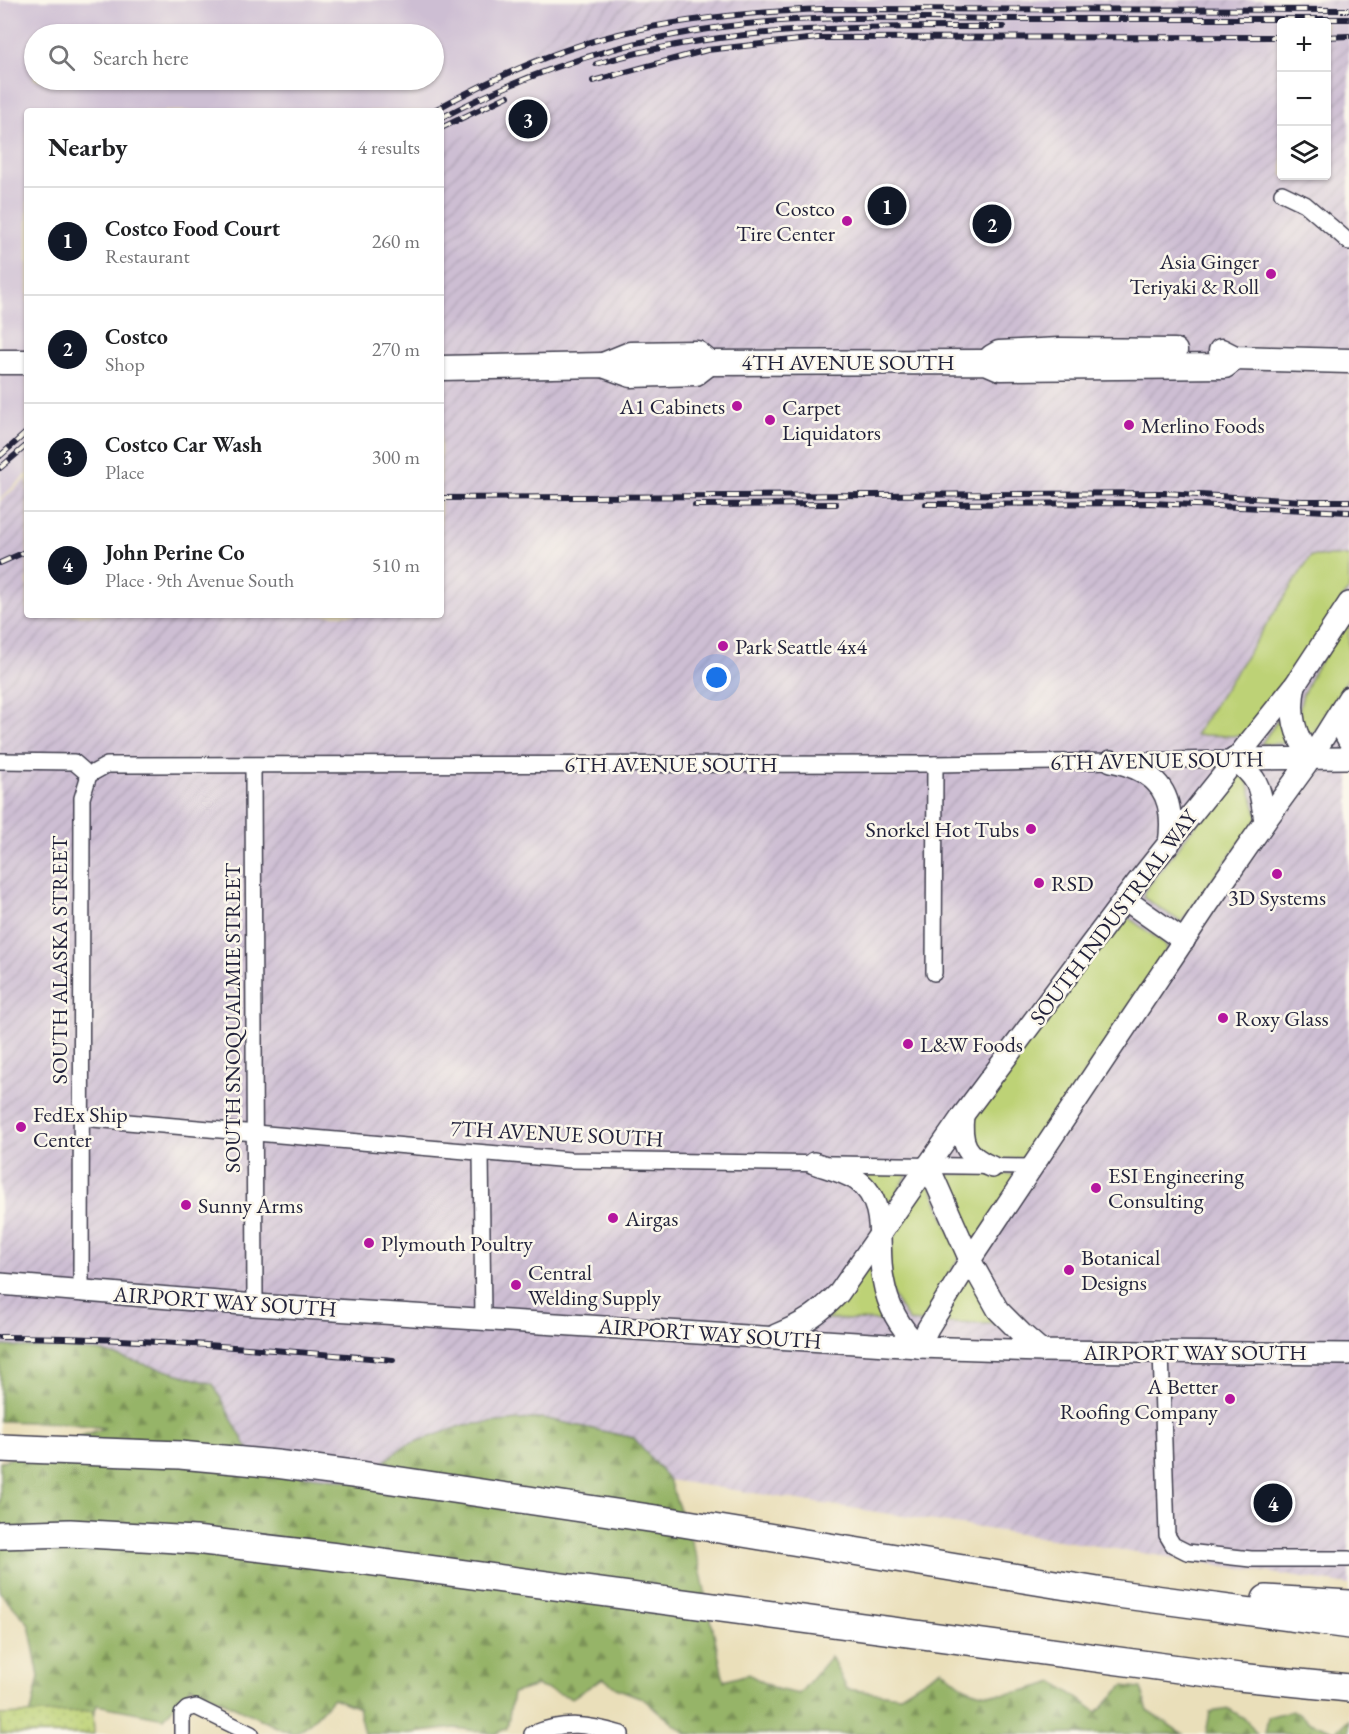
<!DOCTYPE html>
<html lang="en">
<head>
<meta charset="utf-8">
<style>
  body { margin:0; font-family:"EB Garamond",serif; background:#f6f6f6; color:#202124 }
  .controls { position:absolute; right:18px; top:18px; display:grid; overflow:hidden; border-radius:6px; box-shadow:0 2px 4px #0004 }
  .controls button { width:54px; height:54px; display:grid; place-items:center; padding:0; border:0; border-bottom:2px solid #e0e0e0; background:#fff; color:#202124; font:30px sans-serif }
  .you { position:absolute; left:717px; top:678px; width:21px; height:21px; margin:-15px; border:4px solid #fff; border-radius:50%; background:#1a73e8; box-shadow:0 0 0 9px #1a73e833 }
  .badge { display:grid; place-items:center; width:39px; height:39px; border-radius:50%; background:#111827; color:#fff; font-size:20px; font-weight:700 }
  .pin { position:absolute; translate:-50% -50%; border:3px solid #fff; box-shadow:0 2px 6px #0006 }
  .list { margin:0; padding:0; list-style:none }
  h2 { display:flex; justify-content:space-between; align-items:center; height:78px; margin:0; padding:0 24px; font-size:26px }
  h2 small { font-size:20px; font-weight:400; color:#757577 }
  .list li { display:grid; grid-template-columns:39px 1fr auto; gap:18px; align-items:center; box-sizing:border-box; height:108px; padding:0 24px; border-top:2px solid #e0e0e0 }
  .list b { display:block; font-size:22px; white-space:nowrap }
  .list p { margin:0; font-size:20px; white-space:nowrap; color:#757577 }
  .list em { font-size:20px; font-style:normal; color:#757577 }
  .icon { flex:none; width:33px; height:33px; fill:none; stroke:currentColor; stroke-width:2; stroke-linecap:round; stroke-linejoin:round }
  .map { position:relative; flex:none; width:1349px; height:1734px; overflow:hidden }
  .search { position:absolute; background:#fff; box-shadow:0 2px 4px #0004; left:24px; top:24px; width:420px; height:66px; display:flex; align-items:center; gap:15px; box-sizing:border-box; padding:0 21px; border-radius:33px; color:#757577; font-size:22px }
  .panel { position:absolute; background:#fff; box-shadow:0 2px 4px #0004; left:24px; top:108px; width:420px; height:510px; border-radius:6px }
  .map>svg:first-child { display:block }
  .industrial { fill:url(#industrial-furrows); fill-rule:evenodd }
  .railway { fill:#cdbed3; fill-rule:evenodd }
  .grass { fill:#bdd276; stroke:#707a58; stroke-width:1.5 }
  .forest { fill:url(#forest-firs); stroke:#5c6b51; stroke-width:1.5 }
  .park { fill:url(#park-dots); stroke:#707a58; stroke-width:1.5 }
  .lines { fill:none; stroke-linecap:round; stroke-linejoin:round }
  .street-casing { stroke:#403e4e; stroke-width:18 }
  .secondary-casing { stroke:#403e4e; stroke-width:24 }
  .primary-casing { stroke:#403e4e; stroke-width:27 }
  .highway-casing { stroke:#403e4e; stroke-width:30 }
  .street { stroke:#fff; stroke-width:15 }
  .secondary { stroke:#fff; stroke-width:21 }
  .primary { stroke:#fff; stroke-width:24 }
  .highway { stroke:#fff; stroke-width:27 }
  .rail-casing { stroke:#22223b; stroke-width:6 }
  .rail { stroke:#fbf7ec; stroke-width:4; stroke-dasharray:11; stroke-linecap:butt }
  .poi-dot { fill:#b5179e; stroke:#fbf7ec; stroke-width:2 }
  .labels { text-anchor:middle; stroke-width:5; stroke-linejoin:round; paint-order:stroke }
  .poi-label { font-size:22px; fill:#22223b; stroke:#fbf7ec; text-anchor:start }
  .street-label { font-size:22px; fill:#22223b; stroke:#fbf7ec }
</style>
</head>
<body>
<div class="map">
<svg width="1349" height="1734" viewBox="0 0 1349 1734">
  <defs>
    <pattern id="industrial-furrows" width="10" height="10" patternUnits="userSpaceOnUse" patternTransform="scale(1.5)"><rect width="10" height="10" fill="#cdbed3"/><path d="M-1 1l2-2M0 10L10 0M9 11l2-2" fill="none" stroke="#b0a3b6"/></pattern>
    <pattern id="forest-firs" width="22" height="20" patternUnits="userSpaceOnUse" patternTransform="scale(1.5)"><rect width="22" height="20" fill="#96b467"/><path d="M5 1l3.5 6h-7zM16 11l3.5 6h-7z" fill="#7a9256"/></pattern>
    <pattern id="park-dots" width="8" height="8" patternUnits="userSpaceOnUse" patternTransform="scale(1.5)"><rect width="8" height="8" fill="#bdd276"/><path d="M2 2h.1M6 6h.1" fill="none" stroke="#a2b467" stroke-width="1.8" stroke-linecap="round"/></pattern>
  </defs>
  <rect width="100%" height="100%" fill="#fbf7ec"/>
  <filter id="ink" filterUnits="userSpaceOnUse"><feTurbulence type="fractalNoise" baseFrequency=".0167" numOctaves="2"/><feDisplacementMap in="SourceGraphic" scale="12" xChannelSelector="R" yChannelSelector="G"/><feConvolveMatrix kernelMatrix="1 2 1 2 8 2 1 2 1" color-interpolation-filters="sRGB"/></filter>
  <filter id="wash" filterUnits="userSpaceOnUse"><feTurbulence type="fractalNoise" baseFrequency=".008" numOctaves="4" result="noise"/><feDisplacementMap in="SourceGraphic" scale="24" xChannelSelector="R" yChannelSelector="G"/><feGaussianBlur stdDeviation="1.35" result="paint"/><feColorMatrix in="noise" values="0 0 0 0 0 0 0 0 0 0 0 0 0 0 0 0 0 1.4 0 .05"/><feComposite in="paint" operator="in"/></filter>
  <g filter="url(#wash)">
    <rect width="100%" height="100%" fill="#eadfba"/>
    <path class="industrial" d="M579,0h770v1585l-680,-105 -35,-41 -275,43 -100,-12 -160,-119 -99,-5v-845l27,-23v137h414v-493zM1282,22h44v154h-44z"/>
    <path class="railway" d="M0,0h579l-64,59 80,-27 94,-21 74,-8 78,-2 195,1 -1,-2h63l25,4 27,1h199v40h-22l-1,-23h-44l-1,24 -505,2 -52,3 -183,49 -35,14 -65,34v-37h-414v363l-27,25zM34,34h400v46h-400z"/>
    <g class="grass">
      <polygon points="1311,556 1349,556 1349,589 1279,694 1244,736 1195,735"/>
      <path d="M1349,620v57l-37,58c-3,-3 -8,-7 -10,-11 -14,-26 33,-82 47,-104z"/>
      <polygon points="1285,710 1296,743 1261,744"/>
      <polygon points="1234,775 1246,775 1258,818 1181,922 1144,898 1144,892"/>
      <polygon points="1121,919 1130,919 1165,944 1167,949 1037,1145 1023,1157 1003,1160 988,1155 972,1136 971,1123 990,1086"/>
      <polygon points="859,1172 909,1172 885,1212"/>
      <polygon points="941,1174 1019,1174 973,1245"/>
      <polygon points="928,1180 960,1255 922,1322 909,1321 893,1295 888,1268 893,1239 904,1214"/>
      <polygon points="872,1257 875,1292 885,1321 826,1319 846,1300"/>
      <polygon points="970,1268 1000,1324 937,1323"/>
    </g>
    <g class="forest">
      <path d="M0,1346l99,5 114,33 46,86 100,12 45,-36 60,-21 79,-7 91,20 35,42 30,83 25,118 24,-7 28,15 23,5 32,-38 16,33 52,7 43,-27c8,6 15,14 23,18 28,15 62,3 90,-5l42,30 26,-26 18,2 7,23 35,23h-497l-44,-36 -26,-10 -13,-10 -31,20 -35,-12 -24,7 -6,35 -12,6 -39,-6 -53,6h-39l-6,-26 -25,-10c-11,11 -27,33 -42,36l-100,-48 -27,32 -67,-13 -10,29h-61l13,-57 -10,-53 -29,-32v-130l105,-34 -41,-5 -64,-2z"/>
      <polygon points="1229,1709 1244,1718 1257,1734 1206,1734 1210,1712"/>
      <polygon points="1293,1710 1308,1721 1336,1732 1349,1720 1349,1734 1265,1734 1268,1717"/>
    </g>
    <polygon class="park" points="93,1711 94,1734 0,1734 0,1715"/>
  </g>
  <g filter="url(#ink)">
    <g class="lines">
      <g class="street-casing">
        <g id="street">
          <polyline points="1282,193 1305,204 1349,242"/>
          <polyline points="0,761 74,762 89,775 107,765 935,764 1234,759"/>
          <polyline points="253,766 255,1305"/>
          <polyline points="934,973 935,764"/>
          <polyline points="81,1118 570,1160 1033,1167"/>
          <polyline points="481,1153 483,1319"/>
          <polyline points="81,1290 82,798 89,775"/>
          <polyline points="1161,1352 1167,1535 1173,1545 1187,1552 1251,1559 1349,1559"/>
          <polyline points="182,1734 182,1714 187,1709 196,1707 251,1734"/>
          <path d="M532,1734c32,-13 57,-10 89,0"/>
        </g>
      </g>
      <g class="secondary-casing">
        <g id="secondary">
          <path d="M1295,685c-6,28 -1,50 16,73"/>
          <polyline points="1342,709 1341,726 1349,741"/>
          <polyline points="1234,759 1349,758"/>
          <path d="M1234,759c28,23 25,28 31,62"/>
          <path d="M1111,761c49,10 65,35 58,83"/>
          <polyline points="1126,900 1184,941"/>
          <path d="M963,1115c-3,27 2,41 29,52"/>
          <path d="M814,1163c14,5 31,9 43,17 32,23 19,66 26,99 5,29 16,47 36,68"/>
          <polyline points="928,1165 970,1260 998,1310 1021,1333 1042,1351"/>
          <polyline points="0,1284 255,1305 919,1347 1042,1351 1349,1354"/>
          <path d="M776,1335c29,-12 41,-20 63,-42l124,-178 173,-231 159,-199 54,-82"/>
          <polyline points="919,1347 928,1328 970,1260 1208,904 1267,819 1307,764 1349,697"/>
        </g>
      </g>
      <g class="primary-casing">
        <g id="primary">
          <polyline points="1221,351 1235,358 1349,361"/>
          <polyline points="992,357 999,353 1060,350 1175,351"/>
          <polyline points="0,362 27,362"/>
          <polyline points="603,365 630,354 697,353 709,363 986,362 1000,368 1225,366 1235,358"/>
          <polyline points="441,368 603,365 631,375 696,373 709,363"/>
        </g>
      </g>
      <g class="highway-casing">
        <g id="highway">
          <polyline points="0,1448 180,1455 276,1464 353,1474 676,1522 1110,1593 1349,1625"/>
          <polyline points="0,1535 70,1533 195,1540 337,1557 1239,1677 1349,1688"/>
          <polyline points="1266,1599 1349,1604"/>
        </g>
      </g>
      <use href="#street" class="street"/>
      <use href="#secondary" class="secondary"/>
      <use href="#primary" class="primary"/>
      <use href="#highway" class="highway"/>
      <g class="rail-casing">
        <g id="rail">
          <polyline points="1326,37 1349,36"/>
          <path d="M596,64c133,-40 270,-37 407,-37"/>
          <polyline points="593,81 707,50 818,38 1282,37"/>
          <path d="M433,111c58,-32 121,-61 186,-77 67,-16 135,-22 205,-25l525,1"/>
          <path d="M441,118c87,-46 184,-78 281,-91 97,-13 195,-9 293,-8 111,0 223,0 334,0"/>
          <polyline points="441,128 508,96"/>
          <polyline points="0,456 27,432"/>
          <polyline points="0,468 27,445"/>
          <polyline points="441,498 1164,493 1303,501 1349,501"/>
          <polyline points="926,504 1150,503 1349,512"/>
          <polyline points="695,505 836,504"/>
          <polyline points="0,563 27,551"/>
          <path d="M0,1337c131,0 263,12 393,23"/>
        </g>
      </g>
      <use href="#rail" class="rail"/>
    </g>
  </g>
  <g class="poi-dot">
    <circle cx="847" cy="221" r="6"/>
    <circle cx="1271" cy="274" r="6"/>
    <circle cx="737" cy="406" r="6"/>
    <circle cx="770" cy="420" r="6"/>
    <circle cx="1129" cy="425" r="6"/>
    <circle cx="723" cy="646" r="6"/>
    <circle cx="1031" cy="829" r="6"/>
    <circle cx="1277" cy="874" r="6"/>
    <circle cx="1039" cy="883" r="6"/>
    <circle cx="1223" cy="1018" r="6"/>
    <circle cx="908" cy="1044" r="6"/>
    <circle cx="21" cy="1127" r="6"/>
    <circle cx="1096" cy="1188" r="6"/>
    <circle cx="186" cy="1205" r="6"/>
    <circle cx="613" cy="1218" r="6"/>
    <circle cx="369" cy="1243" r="6"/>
    <circle cx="1069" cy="1270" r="6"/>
    <circle cx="516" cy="1285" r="6"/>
    <circle cx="1230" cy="1399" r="6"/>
  </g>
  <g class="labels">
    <g class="poi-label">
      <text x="835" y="216" text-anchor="end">Costco<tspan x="835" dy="25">Tire Center</tspan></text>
      <text x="1259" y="269" text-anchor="end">Asia Ginger<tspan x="1259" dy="25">Teriyaki &amp; Roll</tspan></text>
      <text x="725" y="414" text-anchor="end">A1 Cabinets</text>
      <text x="782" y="415">Carpet<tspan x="782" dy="25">Liquidators</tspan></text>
      <text x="1141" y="433">Merlino Foods</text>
      <text x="735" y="654">Park Seattle 4x4</text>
      <text x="1019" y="837" text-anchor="end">Snorkel Hot Tubs</text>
      <text x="1051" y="891">RSD</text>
      <text x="1277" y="905" text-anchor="middle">3D Systems</text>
      <text x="1235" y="1026">Roxy Glass</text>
      <text x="920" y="1052">L&amp;W Foods</text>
      <text x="33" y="1122">FedEx Ship<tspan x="33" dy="25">Center</tspan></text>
      <text x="1108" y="1183">ESI Engineering<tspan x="1108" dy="25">Consulting</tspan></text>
      <text x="198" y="1213">Sunny Arms</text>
      <text x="625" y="1226">Airgas</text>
      <text x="381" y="1251">Plymouth Poultry</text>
      <text x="1081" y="1265">Botanical<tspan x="1081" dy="25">Designs</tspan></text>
      <text x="528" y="1280">Central<tspan x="528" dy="25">Welding Supply</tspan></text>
      <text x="1218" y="1394" text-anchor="end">A Better<tspan x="1218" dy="25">Roofing Company</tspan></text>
    </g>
    <g class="street-label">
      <text x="848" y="370">4TH AVENUE SOUTH</text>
      <text transform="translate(1157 760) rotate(-1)" y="8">6TH AVENUE SOUTH</text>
      <text x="671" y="772">6TH AVENUE SOUTH</text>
      <text transform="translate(1113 917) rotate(-53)" y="8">SOUTH INDUSTRIAL WAY</text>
      <text transform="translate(59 960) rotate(-90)" y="8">SOUTH ALASKA STREET</text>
      <text transform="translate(232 1018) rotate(-90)" y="8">SOUTH SNOQUALMIE STREET</text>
      <text transform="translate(557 1133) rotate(3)" y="8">7TH AVENUE SOUTH</text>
      <text transform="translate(225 1301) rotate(4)" y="8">AIRPORT WAY SOUTH</text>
      <text transform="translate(710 1333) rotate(4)" y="8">AIRPORT WAY SOUTH</text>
      <text x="1195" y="1360">AIRPORT WAY SOUTH</text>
    </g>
  </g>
</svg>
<div class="controls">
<button>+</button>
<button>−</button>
<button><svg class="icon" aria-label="layers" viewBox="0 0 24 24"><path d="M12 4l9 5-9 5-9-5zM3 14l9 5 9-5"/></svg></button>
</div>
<div class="you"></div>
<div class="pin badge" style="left:887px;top:206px">1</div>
<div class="pin badge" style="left:992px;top:224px">2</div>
<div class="pin badge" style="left:528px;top:119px">3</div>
<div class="pin badge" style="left:1273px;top:1503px">4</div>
<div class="search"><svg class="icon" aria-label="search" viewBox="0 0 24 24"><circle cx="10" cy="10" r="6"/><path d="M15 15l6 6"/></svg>Search here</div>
<section class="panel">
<h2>Nearby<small>4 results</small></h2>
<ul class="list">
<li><span class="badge">1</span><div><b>Costco Food Court</b><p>Restaurant</p></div><em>260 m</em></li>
<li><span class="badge">2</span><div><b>Costco</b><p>Shop</p></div><em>270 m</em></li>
<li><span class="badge">3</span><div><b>Costco Car Wash</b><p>Place</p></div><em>300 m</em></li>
<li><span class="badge">4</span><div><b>John Perine Co</b><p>Place · 9th Avenue South</p></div><em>510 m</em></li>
</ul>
</section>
</div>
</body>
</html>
